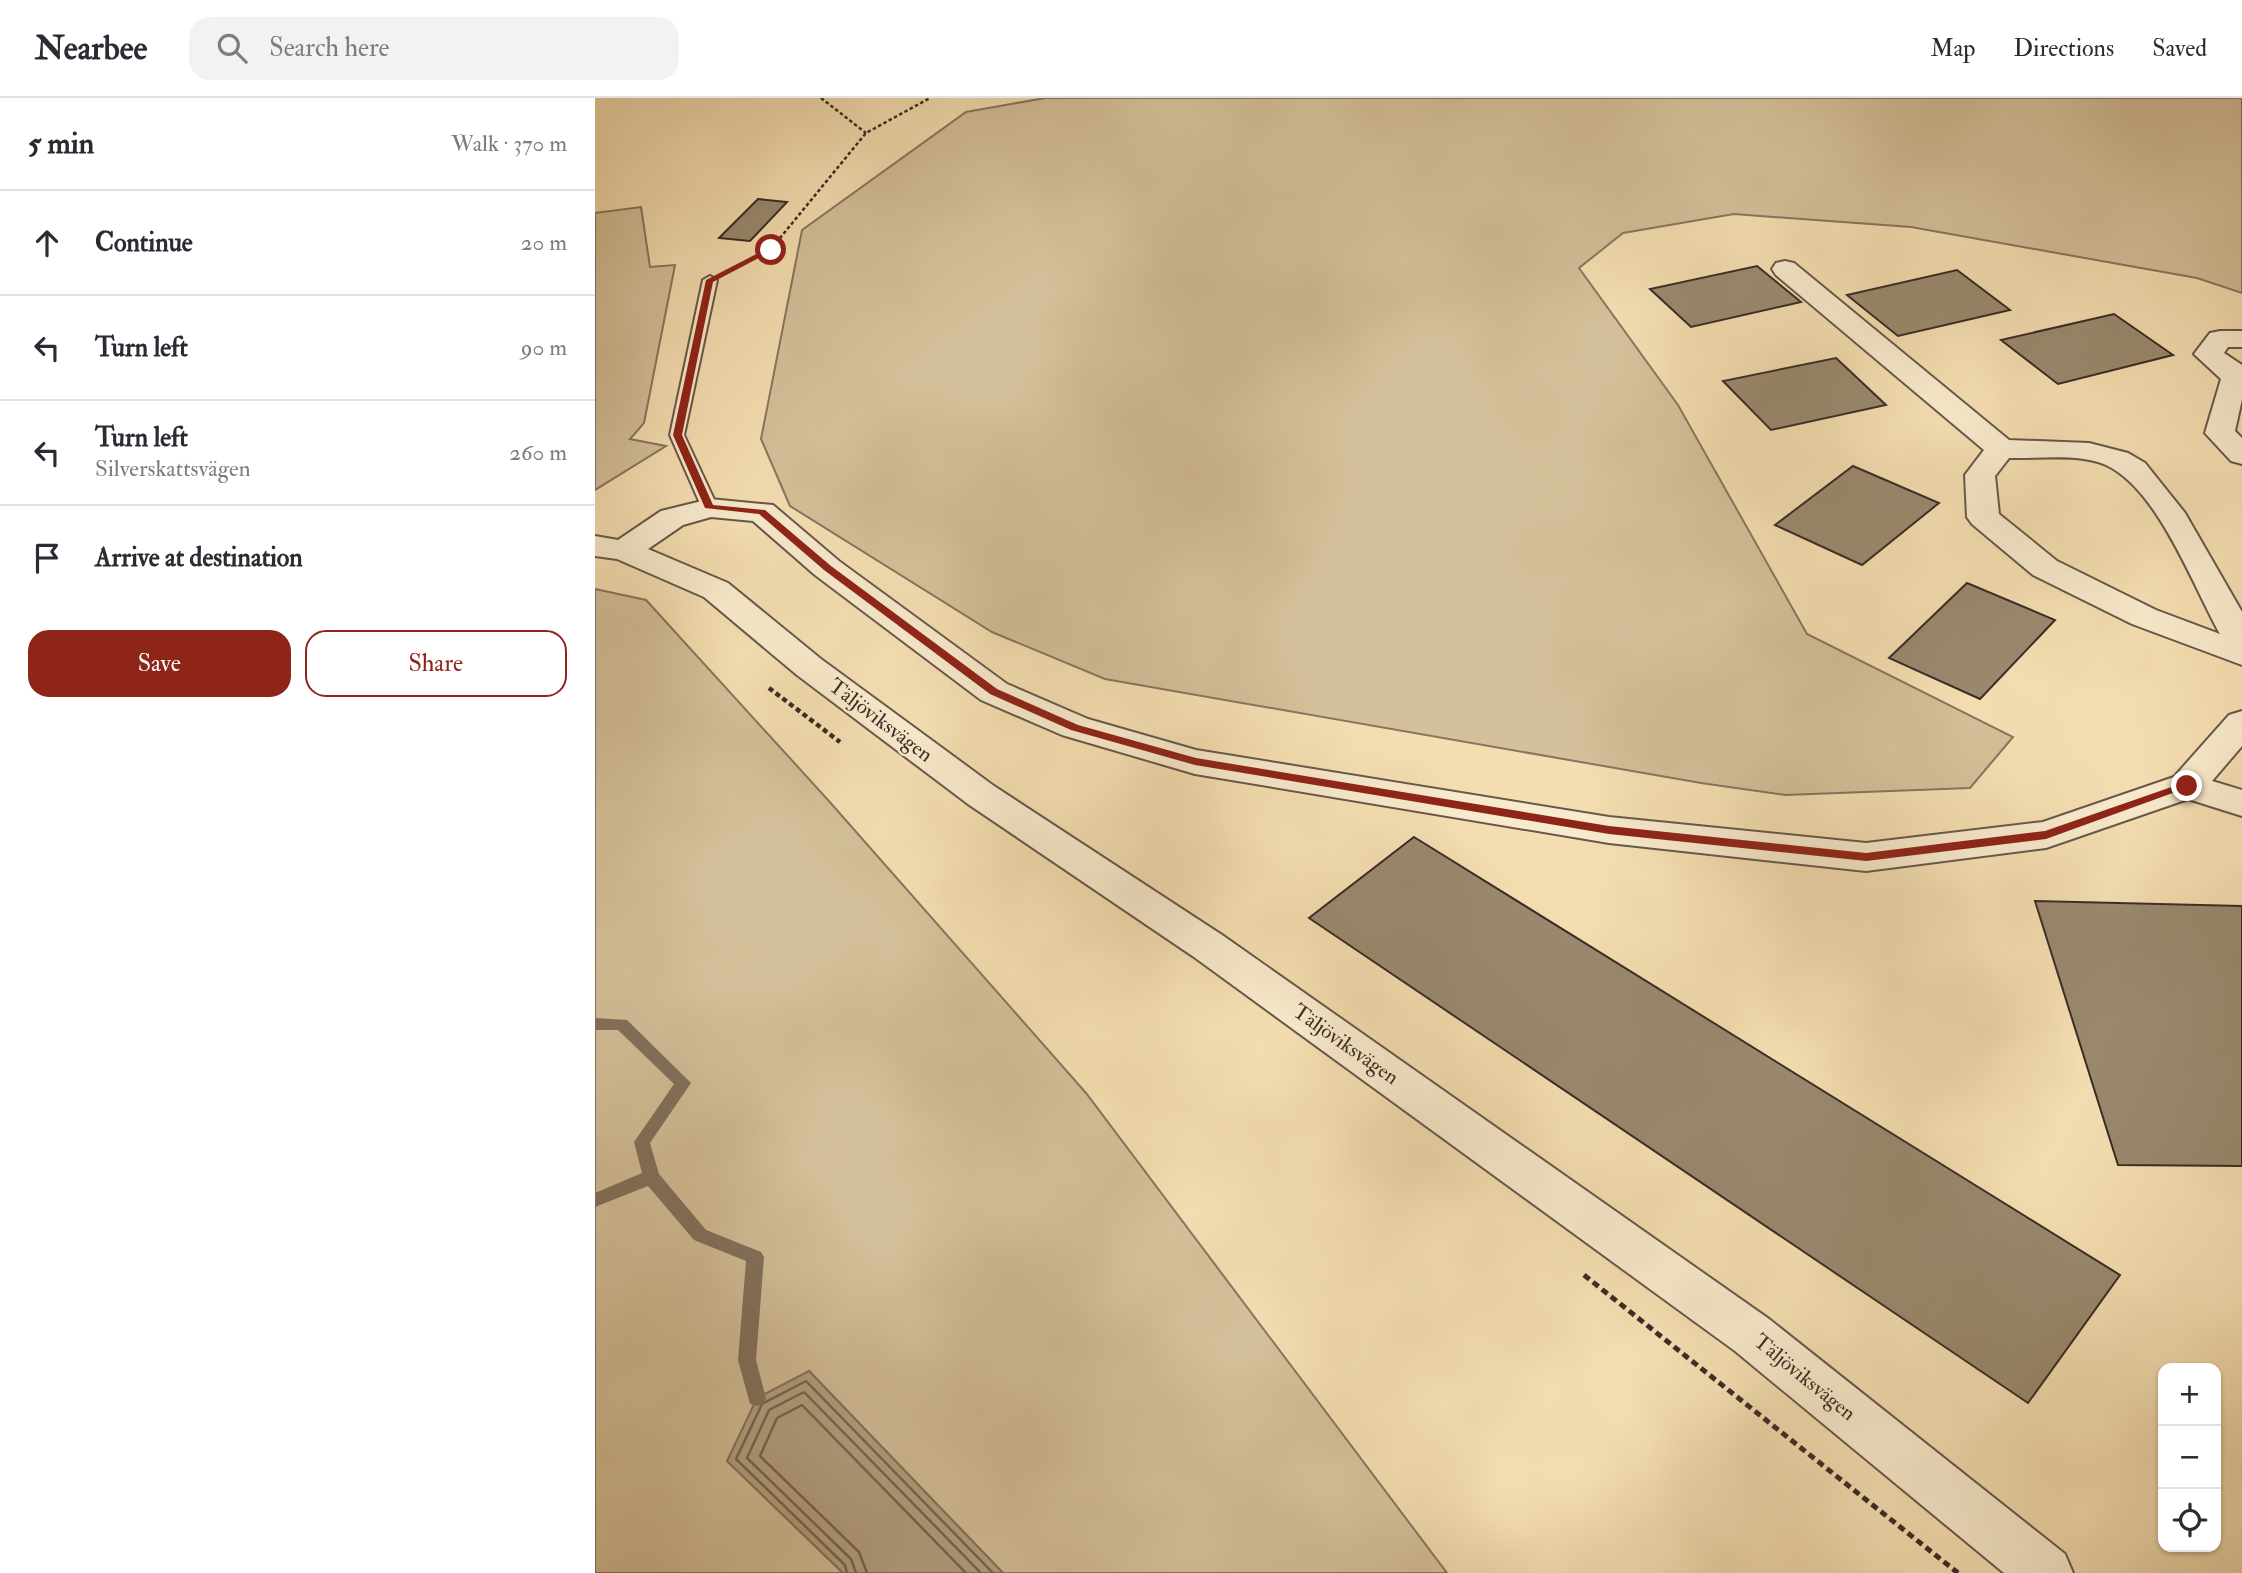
<!DOCTYPE html>
<html lang="en">
<head>
<meta charset="utf-8">
<style>
  body { margin:0; font-family:"IM FELL Double Pica",serif; background:#f2f2f3; color:#2b2b33 }
  .controls { position:absolute; right:21px; bottom:21px; display:grid; overflow:hidden; border-radius:14px; box-shadow:0 2px 5px #0004 }
  .controls button { width:63px; height:63px; display:grid; place-items:center; padding:0; border:0; border-bottom:2px solid #e1e1e2; background:#fff; color:#2b2b33; font:35px sans-serif }
  .stop { position:absolute; width:21px; height:21px; margin:-16px; border:5px solid #8f2418; border-radius:50%; background:#fff }
  .stop.end { background:#8f2418; border-color:#fff; box-shadow:0 2px 7px #0008 }
  .list { margin:0; padding:0; list-style:none }
  h2 { display:flex; justify-content:space-between; align-items:center; height:91px; margin:0; padding:0 28px; font-size:30px }
  h2 small { font-size:23px; font-weight:400; color:#7c7c81 }
  .list li { display:grid; grid-template-columns:46px 1fr auto; gap:21px; align-items:center; box-sizing:border-box; height:105px; padding:0 28px; border-top:2px solid #e1e1e2 }
  .list b { display:block; font-size:26px; white-space:nowrap }
  .list p { margin:0; font-size:23px; white-space:nowrap; color:#7c7c81 }
  .list em { font-size:23px; font-style:normal; color:#7c7c81 }
  .actions { display:flex; gap:14px; padding:21px 28px }
  .actions a { flex:1; padding:16px 0; border:2px solid #8f2418; border-radius:21px; text-align:center; font-size:24px; color:#8f2418 }
  .actions .main { background:#8f2418; color:#fff }
  .icon { flex:none; width:38px; height:38px; fill:none; stroke:currentColor; stroke-width:2; stroke-linecap:round; stroke-linejoin:round }
  .map { position:relative; flex:none; width:1647px; height:1475px; overflow:hidden }
  header { display:flex; align-items:center; gap:42px; box-sizing:border-box; height:98px; padding:0 35px; background:#fff; border-bottom:2px solid #e1e1e2 }
  header strong { font-size:33px }
  nav { display:flex; gap:38px; margin-inline-start:auto; font-size:24px }
  .search { width:490px; height:63px; background:#f2f2f3; display:flex; align-items:center; gap:18px; box-sizing:border-box; padding:0 24px; border-radius:21px; color:#7c7c81; font-size:26px }
  main { display:flex }
  aside { flex:1; background:#fff }
  .map>svg:first-child { display:block }
  .green { fill:#d4c09a; stroke:#867660; stroke-width:2 }
  .water { fill:#b4a182; stroke:#83725e; stroke-width:2 }
  .lines { fill:none; stroke-linecap:round; stroke-linejoin:round }
  .shore { stroke:#766654; stroke-width:2.5 }
  .stream { fill:#83725e; fill-rule:evenodd }
  .building { fill:#9a896f; stroke:#392c27; stroke-width:2 }
  .service-casing { stroke:#68584a; stroke-width:4 }
  .minor-casing { stroke:#68584a; stroke-width:4 }
  .path-far2 { stroke:#392c27; stroke-width:2.5; stroke-dasharray:3.5 2.5; stroke-linecap:butt }
  .path-far1 { stroke:#392c27; stroke-width:4.5; stroke-dasharray:5 3.5; stroke-linecap:butt }
  .path { stroke:#392c27; stroke-width:5; stroke-dasharray:7 4.5; stroke-linecap:butt }
  .service { fill:#f8eacc; fill-rule:evenodd }
  .minor { fill:#f8eacc; fill-rule:evenodd }
  .route { fill:#8f2418 }
  .labels { text-anchor:middle; stroke-width:5; stroke-linejoin:round; paint-order:stroke }
  .street-label { font-size:21px; fill:#392c27; stroke:#f8eacc }
</style>
</head>
<body>
<header>
<strong>Nearbee</strong>
<div class="search"><svg class="icon" aria-label="search" viewBox="0 0 24 24"><circle cx="10" cy="10" r="6"/><path d="M15 15l6 6"/></svg>Search here</div>
<nav><a>Map</a><a>Directions</a><a>Saved</a></nav>
</header>
<main>
<aside>
<h2>5 min<small>Walk · 370 m</small></h2>
<ul class="list">
<li><svg class="icon" aria-label="ahead" viewBox="0 0 24 24"><path d="M12 20V5M6 11l6-6 6 6"/></svg><div><b>Continue</b></div><em>20 m</em></li>
<li><svg class="icon" aria-label="left" viewBox="0 0 24 24"><path d="M17 20v-9H6M10 6l-5 5 5 5"/></svg><div><b>Turn left</b></div><em>90 m</em></li>
<li><svg class="icon" aria-label="left" viewBox="0 0 24 24"><path d="M17 20v-9H6M10 6l-5 5 5 5"/></svg><div><b>Turn left</b><p>Silverskattsvägen</p></div><em>260 m</em></li>
<li><svg class="icon" aria-label="arrive" viewBox="0 0 24 24"><path d="M6 21V4h12l-3 4 3 4H6"/></svg><div><b>Arrive at destination</b></div></li>
</ul>
<div class="actions"><a class="main">Save</a><a>Share</a></div>
</aside>
<div class="map">
<svg width="1647" height="1475" viewBox="0 0 1647 1475">
  <rect width="100%" height="100%" fill="#f4deb1"/>
  <filter id="stains"><feTurbulence type="fractalNoise" baseFrequency=".00286" numOctaves="4"/><feColorMatrix values="0 0 0 0 .2 0 0 0 0 .09 0 0 0 0 .02 0 0 0 .5 -.17"/></filter>
  <radialGradient id="worn" r=".72"><stop offset=".6" stop-color="#630" stop-opacity="0"/><stop offset="1" stop-color="#630" stop-opacity=".3"/></radialGradient>
  <g class="green">
    <polygon points="450,0 1647,0 1647,195 1602,180 1316,129 1139,116 1028,135 984,170 1083,307 1212,536 1418,639 1375,690 1190,697 1106,685 510,581 397,534 195,408 166,341 207,132 371,14"/>
    <polygon points="46,109 55,169 80,167 49,325 35,341 71,348 0,392 0,115"/>
    <polygon points="0,491 51,502 233,702 491,995 852,1475 408,1475 214,1273 132,1363 248,1475 0,1475"/>
  </g>
  <polygon class="water" points="214,1273 408,1475 248,1475 132,1363 162,1300"/>
  <g class="lines">
    <g class="shore">
      <polyline points="252,1475 250,1467 141,1361 167,1306 211,1283 398,1475"/>
      <polyline points="261,1475 256,1461 152,1360 174,1312 209,1294 386,1475"/>
      <polyline points="272,1475 264,1454 165,1358 182,1320 207,1307 371,1475"/>
    </g>
    <polygon class="stream" points="0,920 32,922 96,985 55,1045 64,1076 111,1132 166,1154 169,1159 161,1262 171,1300 169,1306 162,1308 155,1306 143,1262 151,1163 99,1142 53,1088 0,1109 0,1095 47,1075 39,1044 79,986 23,932 0,932"/>
  </g>
  <g class="building">
    <polygon points="163,101 192,104 155,143 124,140"/>
    <polygon points="1162,168 1206,204 1096,229 1055,191"/>
    <polygon points="1362,172 1415,212 1303,238 1252,197"/>
    <polygon points="1519,216 1578,257 1463,286 1406,242"/>
    <polygon points="1241,260 1291,307 1176,332 1128,283"/>
    <polygon points="1258,368 1344,405 1267,467 1180,427"/>
    <polygon points="1372,485 1460,522 1385,601 1294,560"/>
    <polygon points="819,739 1525,1177 1433,1305 714,820"/>
    <polygon points="1440,803 1647,808 1647,1068 1523,1067"/>
  </g>
  <g class="lines">
    <g class="service-casing">
      <polygon id="service" points="115,178 122,182 89,337 123,410 115,415 107,410 75,337 108,182"/>
    </g>
    <g class="minor-casing">
      <g id="minor">
        <path d="M1190,163l9,2 215,177 80,3 39,10 17,10 40,50 57,99v53l-110,-41 -99,-49 -61,-51 -5,-7 -2,-42 19,-25 -208,-175 -4,-6 4,-6zM1414,360c30,1 69,-5 97,7 52,24 87,121 114,169l-64,-24 -99,-49 -58,-47 -4,-38z"/>
        <polygon points="1625,233 1647,233 1647,249 1633,249 1629,255 1647,267 1647,301 1640,333 1647,340 1647,366 1636,363 1610,335 1626,281 1599,256 1615,235"/>
        <polygon points="115,401 178,407 244,463 412,586 493,621 601,652 1014,719 1271,745 1448,724 1579,679 1634,617 1647,613 1647,648 1617,683 1647,692 1647,718 1593,701 1451,750 1271,773 1014,745 600,676 467,637 386,602 220,477 158,423 116,419 88,427 53,451 133,485 226,561 399,688 627,837 1174,1221 1470,1456 1478,1475 1409,1475 1140,1253 599,859 373,706 202,577 109,499 22,461 0,458 0,438 23,442 66,413"/>
      </g>
    </g>
    <g class="path-far2">
      <polyline points="226,0 271,35"/>
      <polyline points="140,169 176,151 271,35 335,0"/>
    </g>
    <polyline class="path-far1" points="174,590 245,644"/>
    <polyline class="path" points="989,1177 1363,1475"/>
    <use href="#service" class="service"/>
    <use href="#minor" class="minor"/>
  </g>
  <polygon class="route" points="173,150 179,152 118,184 87,337 118,407 170,412 236,468 402,591 483,627 601,660 1014,728 1271,755 1450,733 1588,685 1597,688 1451,741 1271,763 1014,736 600,667 476,632 395,596 229,472 164,416 110,410 78,337 111,182"/>
  <g class="labels">
    <g class="street-label">
      <text transform="translate(286 622) rotate(37)" y="7">Täljöviksvägen</text>
      <text transform="translate(751 946) rotate(35)" y="7">Täljöviksvägen</text>
      <text transform="translate(1210 1279) rotate(39)" y="7">Täljöviksvägen</text>
    </g>
  </g>
  <rect width="100%" height="100%" filter="url(#stains)"/>
  <rect width="100%" height="100%" fill="url(#worn)"/>
</svg>
<div class="controls">
<button>+</button>
<button>−</button>
<button><svg class="icon" aria-label="locate" viewBox="0 0 24 24"><circle cx="12" cy="12" r="6"/><path d="M12 2v4M12 18v4M2 12h4M18 12h4"/></svg></button>
</div>
<div class="stop" style="left:176px;top:152px"></div>
<div class="stop end" style="left:1592px;top:688px"></div>
</div>
</main>
</body>
</html>
